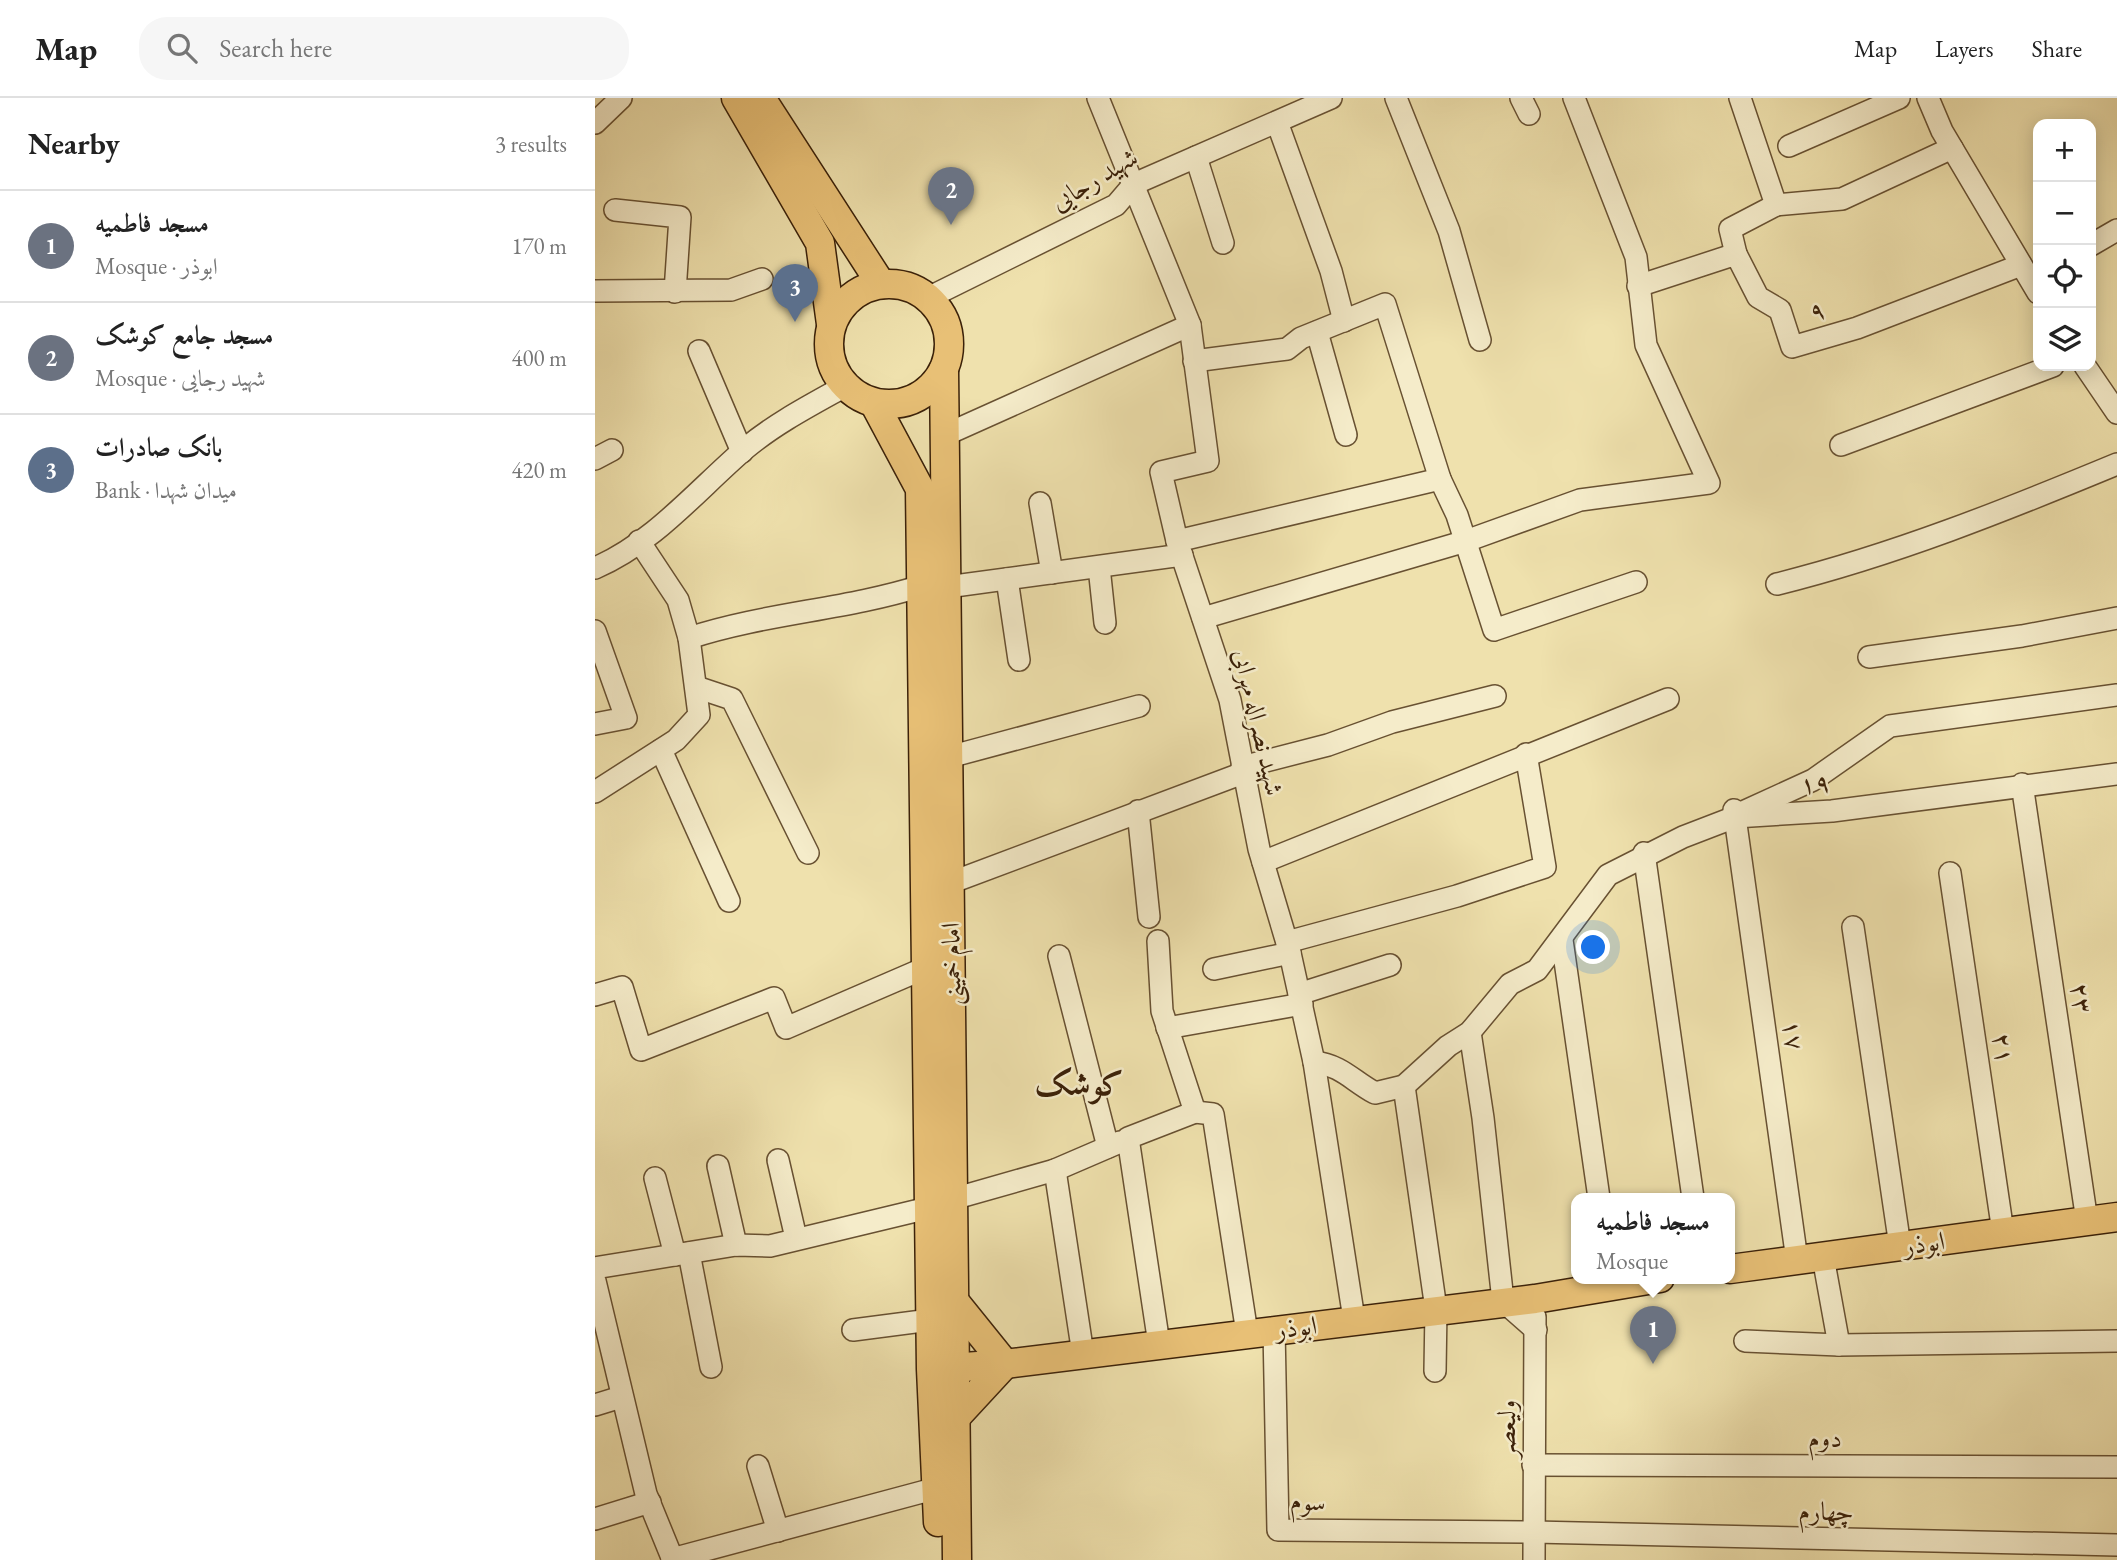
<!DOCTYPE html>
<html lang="en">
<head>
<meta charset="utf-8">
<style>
  body { margin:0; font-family:"EB Garamond",Amiri,serif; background:#f6f6f6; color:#222 }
  .controls { position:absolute; right:21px; top:21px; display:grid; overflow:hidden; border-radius:14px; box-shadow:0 4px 18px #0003 }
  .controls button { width:63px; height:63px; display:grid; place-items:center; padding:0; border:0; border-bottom:2px solid #e0e0e0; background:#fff; color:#222; font:35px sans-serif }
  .you { position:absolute; left:999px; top:850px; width:24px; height:24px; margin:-18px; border:5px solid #fff; border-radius:50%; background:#1a73e8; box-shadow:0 0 0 10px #1a73e833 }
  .badge { display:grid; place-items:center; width:46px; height:46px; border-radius:50%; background:#8f2418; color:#fff; font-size:23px; font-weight:700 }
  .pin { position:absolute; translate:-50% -58px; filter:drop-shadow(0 2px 4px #0008) }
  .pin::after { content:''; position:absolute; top:37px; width:24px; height:21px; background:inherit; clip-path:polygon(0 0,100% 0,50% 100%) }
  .popup { position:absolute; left:976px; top:1095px; width:164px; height:91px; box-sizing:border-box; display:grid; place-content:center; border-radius:14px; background:#fff; filter:drop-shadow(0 2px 5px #0005); font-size:23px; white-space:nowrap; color:#767676 }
  .popup b { font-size:26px; color:#222 }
  .popup::after { content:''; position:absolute; left:50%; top:100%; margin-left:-14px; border:14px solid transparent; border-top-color:#fff }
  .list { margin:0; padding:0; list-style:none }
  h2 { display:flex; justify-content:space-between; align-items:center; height:91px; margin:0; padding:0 28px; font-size:30px }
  h2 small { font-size:23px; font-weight:400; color:#767676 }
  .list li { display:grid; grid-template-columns:46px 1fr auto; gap:21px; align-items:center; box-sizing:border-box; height:112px; padding:0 28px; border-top:2px solid #e0e0e0 }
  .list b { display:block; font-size:26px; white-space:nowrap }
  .list p { margin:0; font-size:23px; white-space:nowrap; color:#767676 }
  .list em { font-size:23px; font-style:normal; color:#767676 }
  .icon { flex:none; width:38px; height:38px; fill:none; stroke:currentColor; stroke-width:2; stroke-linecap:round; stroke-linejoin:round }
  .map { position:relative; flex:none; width:1522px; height:1462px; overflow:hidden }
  header { display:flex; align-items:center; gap:42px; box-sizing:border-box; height:98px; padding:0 35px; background:#fff; border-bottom:2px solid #e0e0e0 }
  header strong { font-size:33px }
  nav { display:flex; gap:38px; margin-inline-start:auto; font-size:24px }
  .search { width:490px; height:63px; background:#f6f6f6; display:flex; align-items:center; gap:18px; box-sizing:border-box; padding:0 24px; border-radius:28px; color:#767676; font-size:26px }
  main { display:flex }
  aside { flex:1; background:#fff }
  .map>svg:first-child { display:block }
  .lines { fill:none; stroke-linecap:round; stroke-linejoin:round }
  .minor-casing { stroke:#685132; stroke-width:24 }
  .major-casing { stroke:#3b2109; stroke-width:31 }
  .minor { stroke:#f5ecca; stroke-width:21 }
  .major { stroke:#e8c076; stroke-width:28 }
  .labels { text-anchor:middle; stroke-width:5; stroke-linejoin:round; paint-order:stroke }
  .street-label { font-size:26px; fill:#3b2109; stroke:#f5ecca }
  .district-label { font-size:33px; font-weight:bold; fill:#3b2109; stroke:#f5ecca }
</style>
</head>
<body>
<header>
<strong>Map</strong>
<div class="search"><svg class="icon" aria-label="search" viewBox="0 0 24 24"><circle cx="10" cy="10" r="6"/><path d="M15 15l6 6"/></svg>Search here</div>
<nav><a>Map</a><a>Layers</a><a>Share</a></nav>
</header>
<main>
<aside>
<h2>Nearby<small>3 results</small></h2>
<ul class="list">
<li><span class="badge" style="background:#6b7280">1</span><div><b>مسجد فاطمیه</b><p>Mosque · ابوذر</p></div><em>170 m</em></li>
<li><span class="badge" style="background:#6b7280">2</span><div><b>مسجد جامع کوشک</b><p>Mosque · شهید رجایی</p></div><em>400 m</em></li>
<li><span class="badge" style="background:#5c6f8a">3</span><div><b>بانک صادرات</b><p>Bank · میدان شهدا</p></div><em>420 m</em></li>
</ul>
</aside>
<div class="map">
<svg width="1522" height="1462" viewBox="0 0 1522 1462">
  <rect width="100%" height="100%" fill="#efe1ad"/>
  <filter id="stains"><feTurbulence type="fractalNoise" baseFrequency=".00286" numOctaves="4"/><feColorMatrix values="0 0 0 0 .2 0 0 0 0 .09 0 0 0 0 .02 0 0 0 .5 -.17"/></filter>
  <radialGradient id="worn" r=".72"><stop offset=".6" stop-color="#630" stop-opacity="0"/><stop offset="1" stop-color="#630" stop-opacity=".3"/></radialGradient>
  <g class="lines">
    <g class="minor-casing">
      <g id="minor">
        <polyline points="503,0 595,227 613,363 566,374 582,443 635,602 664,751 695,855 719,964 759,1221"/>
        <polyline points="801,0 854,133 885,242"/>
        <polyline points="926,0 934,16"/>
        <polyline points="1333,0 1347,33 1443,195"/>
        <polyline points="682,24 736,173 749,223"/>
        <polyline points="0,25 26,0"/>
        <polyline points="1194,48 1304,0"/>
        <polyline points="601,59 628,145"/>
        <polyline points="1181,107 1247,101 1357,50"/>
        <polyline points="20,112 85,119 80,194"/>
        <polyline points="1496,147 1522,132"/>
        <polyline points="1141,156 1135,131 1181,107 1145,0"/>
        <polyline points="1043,188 1141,156 1163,199 1185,212 1197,249 1262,230 1426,167"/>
        <polyline points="0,193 136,192 167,181"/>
        <polyline points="333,200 521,107 539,86 736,0"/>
        <polyline points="722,234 751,337"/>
        <polyline points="104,253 147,354"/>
        <polyline points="599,263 692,251 706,240 790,206 845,381 862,417 899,532 1041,484"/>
        <polyline points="1490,268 1522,315"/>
        <polyline points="350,337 595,227"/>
        <polyline points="1246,347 1458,268"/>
        <polyline points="0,361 17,352"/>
        <polyline points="445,405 457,475"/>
        <path d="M44,443l39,59 11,38c76,-25 156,-28 232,-52"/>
        <polyline points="582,443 845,381"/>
        <polyline points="504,469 510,525"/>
        <path d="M0,470c59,-25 103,-79 151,-120 30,-25 65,-43 99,-62"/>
        <polyline points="412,481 424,562"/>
        <path d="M1182,486c117,-29 229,-74 340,-120"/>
        <polyline points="352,489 587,457"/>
        <polyline points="608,520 871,443 985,402 1114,385 1051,247 1041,159 979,0"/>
        <polyline points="0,533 31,620 0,626"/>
        <polyline points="1274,559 1427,538 1522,520"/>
        <polyline points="101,589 137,601 213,755"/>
        <polyline points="66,652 134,803"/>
        <polyline points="354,659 544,608"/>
        <polyline points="647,669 733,647 797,624 900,598"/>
        <polyline points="1427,686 1492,1123"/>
        <polyline points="0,694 81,642 104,617 94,540"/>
        <polyline points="1139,712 1202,1162"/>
        <polyline points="543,713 554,819"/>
        <polyline points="1148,714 1218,682 1295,628 1522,597"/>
        <polyline points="1049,755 1098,1100"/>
        <polyline points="668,764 1073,601"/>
        <polyline points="1355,775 1408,1134"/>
        <polyline points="355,785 648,675"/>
        <polyline points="1258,829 1305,1148"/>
        <polyline points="967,842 1004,1100"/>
        <polyline points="563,843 567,913 600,1014 533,1040 564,1246"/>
        <polyline points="692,844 862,798 950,769 931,656"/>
        <polyline points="464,858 513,1049"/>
        <polyline points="619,871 695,855"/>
        <polyline points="704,896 795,867"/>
        <polyline points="0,897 27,889 46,952 179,900 191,930 330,870"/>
        <polyline points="572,930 707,906"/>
        <polyline points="875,934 888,1020 908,1203 941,1232"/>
        <path d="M719,964c29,4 37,18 61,31l29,-7 44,-40 22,-14 40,-48 27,-14 71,-95 75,-38 52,-20 97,-6 285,-37"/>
        <polyline points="809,988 841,1211 840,1273"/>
        <polyline points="600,1014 618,1016 652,1235"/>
        <polyline points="183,1062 201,1140"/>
        <polyline points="123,1068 141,1147"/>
        <polyline points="460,1072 488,1256"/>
        <polyline points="60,1080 80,1157"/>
        <polyline points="358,1101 460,1072 525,1044"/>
        <polyline points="94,1155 116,1269"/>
        <polyline points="1228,1159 1244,1247"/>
        <polyline points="0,1170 141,1147 175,1148 333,1110"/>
        <polyline points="0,1183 51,1396 78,1462"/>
        <polyline points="679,1231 683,1432 939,1434 1522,1447"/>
        <polyline points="258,1232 335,1222"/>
        <polyline points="1150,1243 1244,1247 1522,1243"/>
        <polyline points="0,1307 26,1299"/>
        <polyline points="938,1367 1522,1369"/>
        <polyline points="163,1368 183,1433"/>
        <polyline points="0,1421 55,1404"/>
        <polyline points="77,1461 342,1390"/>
        <polyline points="939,1462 940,1219"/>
      </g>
    </g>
    <g class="major-casing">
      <g id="major">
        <polyline points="141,0 225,145 236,226"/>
        <polyline points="166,0 286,186"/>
        <circle cx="294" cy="246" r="60"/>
        <polyline points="349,271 362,1462"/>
        <polyline points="279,305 325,391 336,1271 343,1424"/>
        <polyline points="1135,1171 1522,1119"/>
        <polyline points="360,1204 410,1266 361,1319"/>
        <polyline points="342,1271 410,1266 940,1201 1065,1180"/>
      </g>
    </g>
    <use href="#minor" class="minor"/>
    <use href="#major" class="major"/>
  </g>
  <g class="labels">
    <g class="street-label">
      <text transform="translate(499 81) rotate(-31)" y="9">شهید رجایی</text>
      <text transform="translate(1222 212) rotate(-17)" y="9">۹</text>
      <text transform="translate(664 624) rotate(77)" y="9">شهید نصراله مهرابی</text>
      <text transform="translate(1220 685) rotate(-5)" y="9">۱۹</text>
      <text transform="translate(356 866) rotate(-91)" y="9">امام خمینی</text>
      <text transform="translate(1487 900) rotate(82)" y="9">۲۳</text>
      <text transform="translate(1199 937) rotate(82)" y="9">۱۷</text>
      <text transform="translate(1409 950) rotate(82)" y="9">۲۱</text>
      <text transform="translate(1329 1145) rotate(-8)" y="9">ابوذر</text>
      <text transform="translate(701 1229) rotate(-7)" y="9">ابوذر</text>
      <text transform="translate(911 1331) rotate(-89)" y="9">ولیعصر</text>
      <text x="1230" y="1349">دوم</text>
      <text transform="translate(713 1403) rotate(3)" y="9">سوم</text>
      <text transform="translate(1231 1413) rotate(1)" y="9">چهارم</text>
    </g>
    <g class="district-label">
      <text x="484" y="997">کوشک</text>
    </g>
  </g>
  <rect width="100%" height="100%" filter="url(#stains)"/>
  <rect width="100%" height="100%" fill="url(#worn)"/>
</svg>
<div class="controls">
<button>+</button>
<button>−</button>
<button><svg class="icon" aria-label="locate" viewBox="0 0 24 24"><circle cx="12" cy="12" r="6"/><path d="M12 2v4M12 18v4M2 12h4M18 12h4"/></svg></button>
<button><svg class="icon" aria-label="layers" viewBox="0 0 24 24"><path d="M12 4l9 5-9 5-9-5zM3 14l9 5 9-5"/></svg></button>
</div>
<div class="you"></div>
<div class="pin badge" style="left:1058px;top:1266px;background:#6b7280">1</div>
<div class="popup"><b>مسجد فاطمیه</b>Mosque</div>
<div class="pin badge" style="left:356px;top:127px;background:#6b7280">2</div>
<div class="pin badge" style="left:200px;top:224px;background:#5c6f8a">3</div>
</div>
</main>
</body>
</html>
